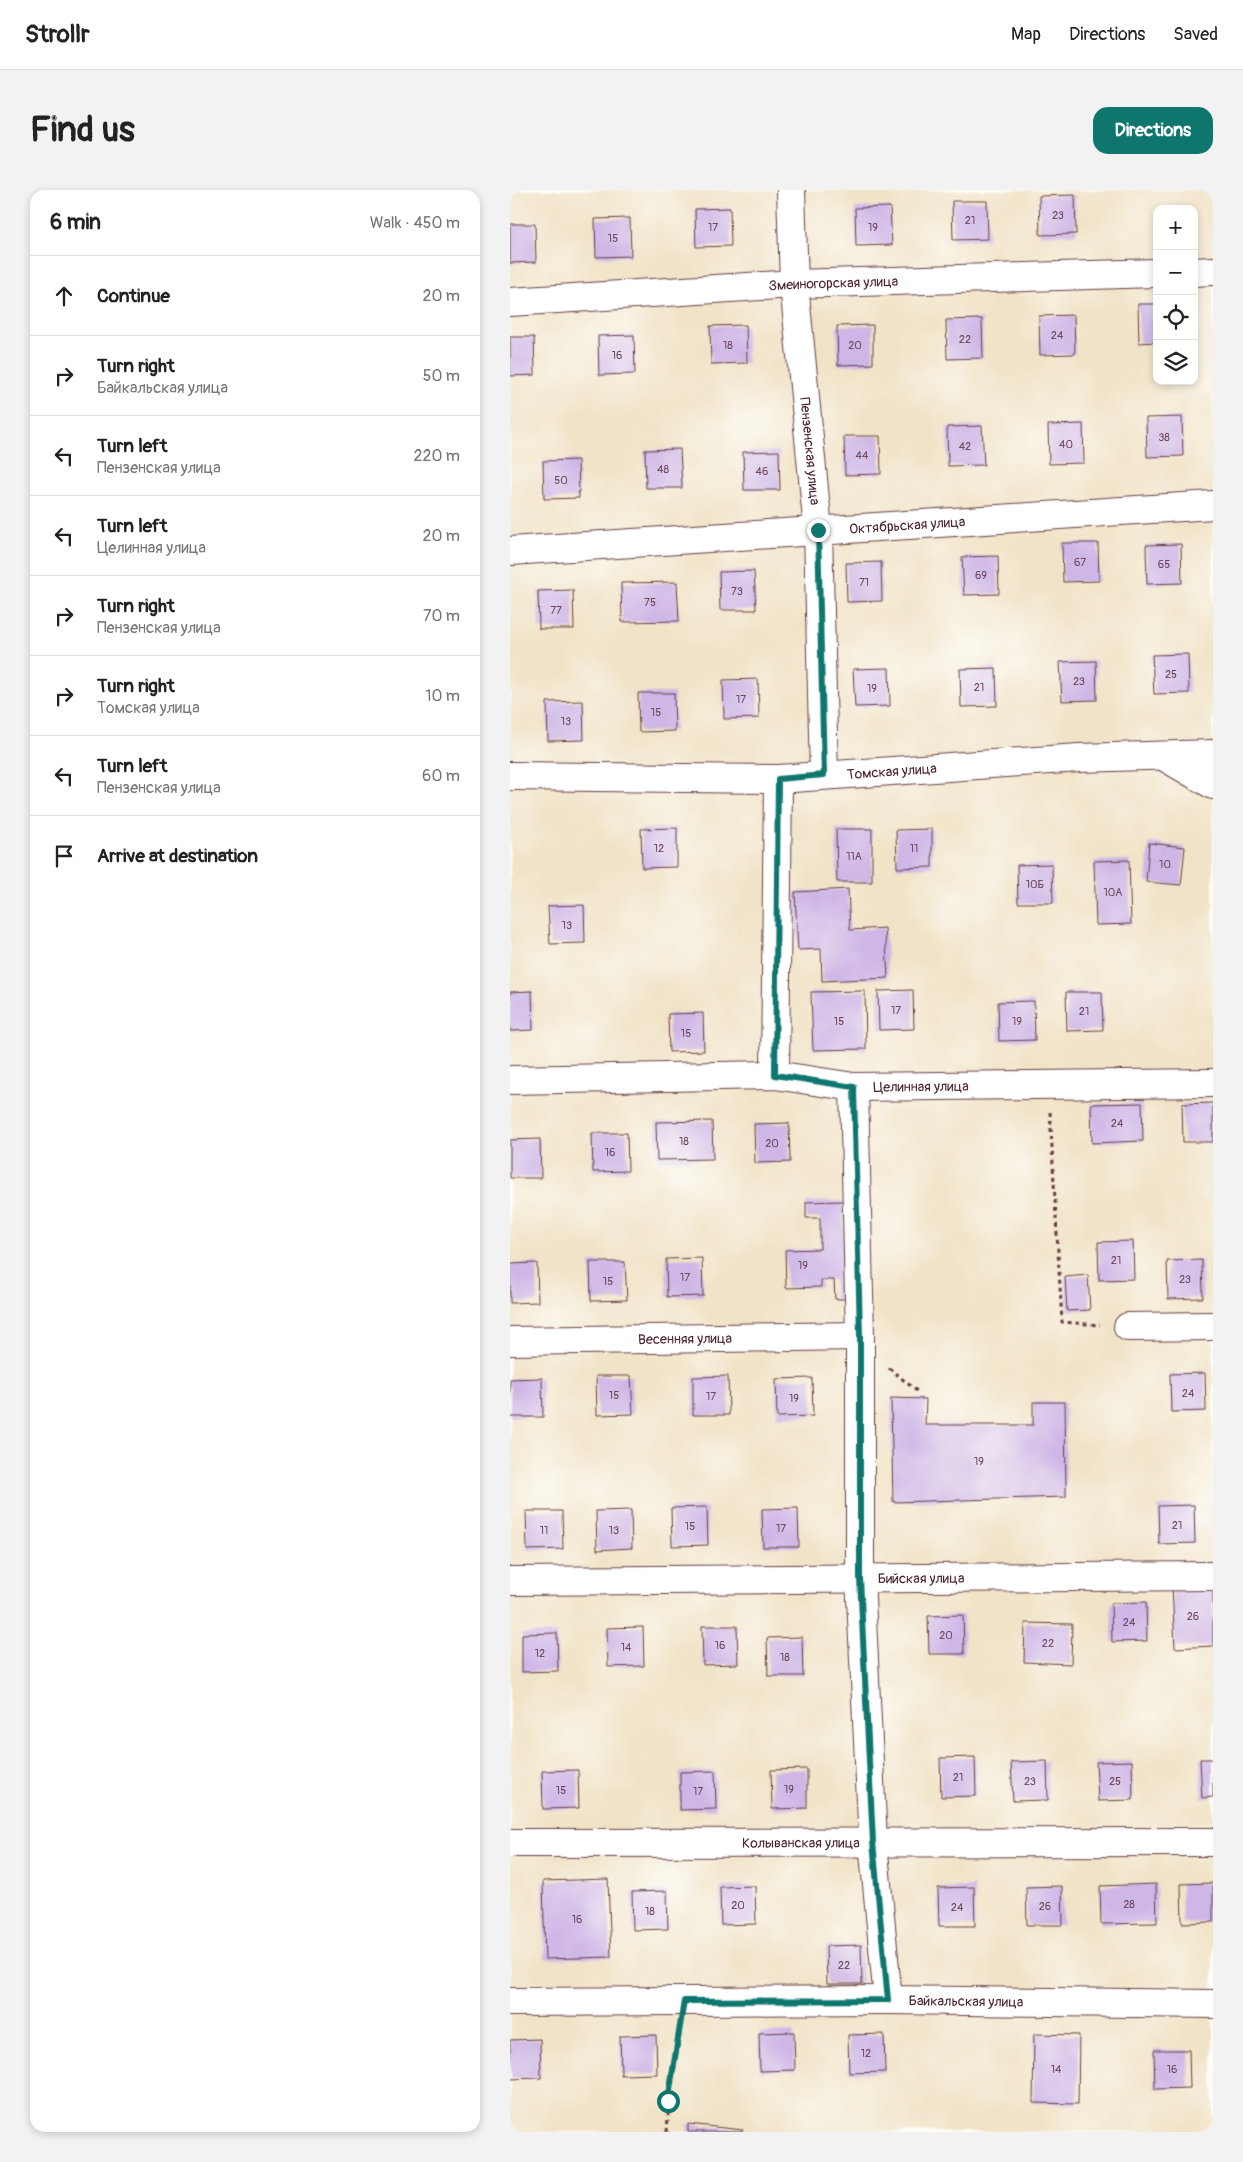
<!DOCTYPE html>
<html lang="en">
<head>
<meta charset="utf-8">
<style>
  body { margin:0; font-family:Pangolin,sans-serif; background:#f2f2f2; color:#222 }
  .controls { position:absolute; right:15px; top:15px; display:grid; overflow:hidden; border-radius:10px; box-shadow:0 2px 8px #0003 }
  .controls button { width:45px; height:45px; display:grid; place-items:center; padding:0; border:0; border-bottom:1px solid #e0e0e0; background:#fff; color:#222; font:25px sans-serif }
  .stop { position:absolute; width:15px; height:15px; margin:-11px; border:4px solid #0f766e; border-radius:50%; background:#fff }
  .stop.end { background:#0f766e; border-color:#fff; box-shadow:0 1px 5px #0008 }
  .list { margin:0; padding:0; list-style:none }
  h2 { display:flex; justify-content:space-between; align-items:center; height:65px; margin:0; padding:0 20px; font-size:21px }
  h2 small { font-size:16px; font-weight:400; color:#767676 }
  .list li { display:grid; grid-template-columns:32px 1fr auto; gap:15px; align-items:center; box-sizing:border-box; height:80px; padding:0 20px; border-top:1px solid #e0e0e0 }
  .list b { display:block; font-size:19px; white-space:nowrap }
  .list p { margin:0; font-size:16px; white-space:nowrap; color:#767676 }
  .list em { font-size:16px; font-style:normal; color:#767676 }
  .icon { flex:none; width:28px; height:28px; fill:none; stroke:currentColor; stroke-width:2; stroke-linecap:round; stroke-linejoin:round }
  .map { position:relative; flex:none; width:703px; height:1942px; overflow:hidden; border-radius:15px }
  header { display:flex; align-items:center; gap:30px; box-sizing:border-box; height:70px; padding:0 25px; background:#fff; border-bottom:1px solid #e0e0e0 }
  header strong { font-size:24px }
  nav { display:flex; gap:28px; margin-inline-start:auto; font-size:18px }
  .intro { display:flex; align-items:center; justify-content:space-between; box-sizing:border-box; height:120px; padding:0 30px }
  h1 { margin:0; font-size:35px }
  .button { padding:12px 22px; border-radius:15px; background:#0f766e; color:#fff; font-size:18px; font-weight:700 }
  main { display:flex; gap:30px; padding:0 30px }
  aside { flex:1; background:#fff; border-radius:15px; box-shadow:0 2px 8px #0003 }
  .map>svg:first-child { display:block }
  .building { fill:#ceb6e6 }
  .lines { fill:none; stroke-linecap:round; stroke-linejoin:round }
  .minor-casing { stroke:#633c42; stroke-width:30 }
  .path { stroke:#633c42; stroke-width:3; stroke-dasharray:4 4; stroke-linecap:butt }
  .minor { stroke:#fff; stroke-width:28 }
  .route { stroke:#0f766e; stroke-width:6 }
  .labels { text-anchor:middle; stroke-width:4; stroke-linejoin:round; paint-order:stroke }
  .number-label { font-size:11px; fill:#6b455a }
  .street-label { font-size:14px; fill:#4a1f2b; stroke:#fdfcf7 }
</style>
</head>
<body>
<header>
<strong>Strollr</strong>
<nav><a>Map</a><a>Directions</a><a>Saved</a></nav>
</header>
<div class="intro"><h1>Find us</h1><a class="button">Directions</a></div>
<main>
<aside>
<h2>6 min<small>Walk · 450 m</small></h2>
<ul class="list">
<li><svg class="icon" aria-label="ahead" viewBox="0 0 24 24"><path d="M12 20V5M6 11l6-6 6 6"/></svg><div><b>Continue</b></div><em>20 m</em></li>
<li><svg class="icon" aria-label="right" viewBox="0 0 24 24"><path d="M7 20v-9h11M14 6l5 5-5 5"/></svg><div><b>Turn right</b><p>Байкальская улица</p></div><em>50 m</em></li>
<li><svg class="icon" aria-label="left" viewBox="0 0 24 24"><path d="M17 20v-9H6M10 6l-5 5 5 5"/></svg><div><b>Turn left</b><p>Пензенская улица</p></div><em>220 m</em></li>
<li><svg class="icon" aria-label="left" viewBox="0 0 24 24"><path d="M17 20v-9H6M10 6l-5 5 5 5"/></svg><div><b>Turn left</b><p>Целинная улица</p></div><em>20 m</em></li>
<li><svg class="icon" aria-label="right" viewBox="0 0 24 24"><path d="M7 20v-9h11M14 6l5 5-5 5"/></svg><div><b>Turn right</b><p>Пензенская улица</p></div><em>70 m</em></li>
<li><svg class="icon" aria-label="right" viewBox="0 0 24 24"><path d="M7 20v-9h11M14 6l5 5-5 5"/></svg><div><b>Turn right</b><p>Томская улица</p></div><em>10 m</em></li>
<li><svg class="icon" aria-label="left" viewBox="0 0 24 24"><path d="M17 20v-9H6M10 6l-5 5 5 5"/></svg><div><b>Turn left</b><p>Пензенская улица</p></div><em>60 m</em></li>
<li><svg class="icon" aria-label="arrive" viewBox="0 0 24 24"><path d="M6 21V4h12l-3 4 3 4H6"/></svg><div><b>Arrive at destination</b></div></li>
</ul>
</aside>
<div class="map">
<svg width="703" height="1942" viewBox="0 0 703 1942">
  <rect width="100%" height="100%" fill="#fdfcf7"/>
  <filter id="ink" filterUnits="userSpaceOnUse"><feTurbulence type="fractalNoise" baseFrequency=".02" numOctaves="2"/><feDisplacementMap in="SourceGraphic" scale="10" xChannelSelector="R" yChannelSelector="G"/><feConvolveMatrix kernelMatrix="1 2 1 2 8 2 1 2 1" color-interpolation-filters="sRGB"/></filter>
  <filter id="wash" filterUnits="userSpaceOnUse"><feTurbulence type="fractalNoise" baseFrequency=".0096" numOctaves="4" result="noise"/><feDisplacementMap in="SourceGraphic" scale="20" xChannelSelector="R" yChannelSelector="G"/><feGaussianBlur stdDeviation="1.12" result="paint"/><feColorMatrix in="noise" values="0 0 0 0 0 0 0 0 0 0 0 0 0 0 0 0 0 1.4 0 .05"/><feComposite in="paint" operator="in"/></filter>
  <g filter="url(#wash)">
    <rect width="100%" height="100%" fill="#f1e3c7"/>
    <g id="blocks">
      <g class="building">
        <polygon points="565,5 566,44 530,45 529,6"/>
        <polygon points="442,11 477,11 478,49 443,50"/>
        <polygon points="380,17 382,55 346,56 345,18"/>
        <polygon points="220,18 221,56 186,57 185,19"/>
        <polygon points="120,28 121,66 86,67 85,29"/>
        <polygon points="0,34 25,34 26,72 0,73"/>
        <polygon points="628,114 647,114 647,152 629,153"/>
        <polygon points="564,125 565,164 530,165 529,126"/>
        <polygon points="472,129 473,168 437,169 436,130"/>
        <polygon points="236,135 237,173 201,174 200,136"/>
        <polygon points="363,135 363,174 328,175 327,136"/>
        <polygon points="124,145 125,184 89,185 88,146"/>
        <polygon points="0,147 24,147 25,185 0,186"/>
        <polygon points="672,227 673,266 637,267 636,228"/>
        <polygon points="573,234 574,273 539,274 538,235"/>
        <polygon points="472,236 474,275 438,276 437,237"/>
        <polygon points="334,246 370,246 371,284 335,285"/>
        <polygon points="170,259 172,298 136,298 135,260"/>
        <polygon points="269,261 270,300 234,300 233,262"/>
        <polygon points="68,270 69,308 34,309 33,271"/>
        <polygon points="552,353 588,353 589,391 553,392"/>
        <polygon points="671,354 672,393 637,394 636,355"/>
        <polygon points="488,366 489,404 454,405 452,367"/>
        <polygon points="371,372 372,411 337,412 336,373"/>
        <polygon points="244,381 246,420 210,420 209,382"/>
        <polygon points="167,392 169,431 112,432 111,393"/>
        <polygon points="63,400 64,439 29,439 28,401"/>
        <polygon points="678,464 679,503 644,504 642,465"/>
        <polygon points="586,471 587,510 552,511 550,472"/>
        <polygon points="379,478 380,516 345,517 343,479"/>
        <polygon points="486,478 487,516 451,517 450,479"/>
        <polygon points="248,489 249,528 214,529 213,490"/>
        <polygon points="128,503 164,503 165,541 129,542"/>
        <polygon points="73,511 74,550 38,551 37,512"/>
        <polygon points="167,638 167,677 132,678 131,639"/>
        <polygon points="326,639 362,639 362,692 327,692"/>
        <polygon points="422,639 422,677 387,678 386,640"/>
        <polygon points="639,653 675,657 671,695 636,692"/>
        <polygon points="619,670 621,734 586,735 584,671"/>
        <polygon points="542,674 543,713 508,713 507,675"/>
        <polygon points="338,699 340,740 375,738 378,788 312,791 311,759 288,760 285,702"/>
        <polygon points="74,715 75,753 40,754 38,716"/>
        <polygon points="403,800 404,839 369,840 368,801"/>
        <polygon points="22,801 23,840 0,841 0,802"/>
        <polygon points="355,801 356,859 303,860 301,802"/>
        <polygon points="556,802 592,802 593,840 557,841"/>
        <polygon points="524,811 525,850 489,851 488,812"/>
        <polygon points="193,823 194,861 159,862 158,824"/>
        <polygon points="632,913 633,951 582,953 581,914"/>
        <polygon points="703,913 703,952 673,952 672,914"/>
        <polygon points="202,931 203,969 147,970 146,932"/>
        <polygon points="279,933 280,972 245,973 244,934"/>
        <polygon points="82,943 117,943 118,981 83,982"/>
        <polygon points="30,949 31,988 0,988 0,950"/>
        <polygon points="333,1011 335,1109 325,1109 324,1090 311,1090 311,1097 276,1098 275,1060 310,1059 310,1028 296,1028 296,1012"/>
        <polygon points="623,1051 624,1089 589,1090 588,1052"/>
        <polygon points="192,1068 193,1106 157,1107 156,1069"/>
        <polygon points="692,1070 693,1108 658,1109 657,1071"/>
        <polygon points="80,1072 115,1072 117,1110 81,1111"/>
        <polygon points="27,1073 28,1112 0,1113 0,1074"/>
        <polygon points="578,1085 580,1120 557,1121 555,1087"/>
        <polygon points="695,1183 696,1221 661,1222 660,1184"/>
        <polygon points="86,1186 121,1186 123,1224 87,1225"/>
        <polygon points="218,1186 219,1225 183,1225 183,1187"/>
        <polygon points="32,1188 33,1227 0,1227 0,1189"/>
        <polygon points="302,1188 303,1226 267,1227 266,1189"/>
        <polygon points="381,1208 416,1209 415,1235 523,1235 523,1212 555,1212 556,1307 383,1312"/>
        <polygon points="684,1315 685,1353 649,1354 648,1316"/>
        <polygon points="197,1317 198,1355 162,1356 161,1318"/>
        <polygon points="288,1318 289,1357 253,1357 252,1319"/>
        <polygon points="121,1320 122,1358 87,1360 86,1321"/>
        <polygon points="16,1321 52,1321 53,1359 17,1360"/>
        <polygon points="703,1393 703,1456 665,1458 662,1395"/>
        <polygon points="636,1412 637,1451 602,1452 601,1413"/>
        <polygon points="453,1425 454,1464 419,1464 418,1426"/>
        <polygon points="515,1433 562,1434 561,1474 514,1472"/>
        <polygon points="192,1436 227,1436 228,1474 193,1475"/>
        <polygon points="133,1437 134,1476 98,1477 97,1438"/>
        <polygon points="47,1443 48,1481 12,1482 12,1444"/>
        <polygon points="292,1447 293,1486 258,1486 257,1448"/>
        <polygon points="465,1567 466,1606 431,1607 430,1568"/>
        <polygon points="690,1569 703,1569 703,1607 692,1608"/>
        <polygon points="537,1571 538,1610 503,1611 501,1572"/>
        <polygon points="622,1571 623,1610 588,1611 586,1572"/>
        <polygon points="297,1579 297,1618 262,1619 261,1580"/>
        <polygon points="68,1580 69,1618 33,1619 32,1581"/>
        <polygon points="205,1581 206,1619 170,1620 170,1582"/>
        <polygon points="98,1689 101,1767 35,1769 33,1691"/>
        <polygon points="703,1693 703,1732 672,1733 671,1694"/>
        <polygon points="646,1694 647,1733 591,1734 590,1696"/>
        <polygon points="245,1696 246,1734 211,1735 210,1697"/>
        <polygon points="552,1696 553,1735 517,1735 516,1697"/>
        <polygon points="464,1697 465,1736 429,1736 428,1698"/>
        <polygon points="157,1701 158,1739 123,1740 122,1702"/>
        <polygon points="351,1755 352,1794 317,1794 316,1756"/>
        <polygon points="284,1842 285,1880 250,1881 249,1843"/>
        <polygon points="374,1844 375,1882 339,1883 338,1845"/>
        <polygon points="524,1844 569,1845 568,1914 523,1913"/>
        <polygon points="146,1845 147,1884 111,1885 110,1846"/>
        <polygon points="30,1849 31,1888 0,1889 0,1850"/>
        <polygon points="644,1860 679,1860 680,1898 645,1899"/>
        <polygon points="178,1934 233,1940 232,1942 178,1942"/>
      </g>
    </g>
  </g>
  <g filter="url(#ink)">
    <use href="#blocks" fill-opacity="0" stroke="#633c42" stroke-width="1"/>
    <g class="lines">
      <g class="minor-casing">
        <g id="minor">
          <path id="s1" d="M281,0l3,94 24,246 6,245"/>
          <polyline points="684,82 703,81"/>
          <path id="s2" d="M0,112l284,-18 363,-11"/>
          <path id="s3" d="M0,361l703,-46"/>
          <polyline points="653,566 703,595"/>
          <path id="s4" d="M0,586l268,3 301,-21 134,-4"/>
          <polyline points="265,885 268,589"/>
          <path id="s5" d="M0,890l265,-5 79,12 359,-4"/>
          <polyline points="344,897 350,1146 350,1388 363,1652 378,1810"/>
          <polyline points="618,1137 703,1136"/>
          <path id="s6" d="M0,1151l350,-5"/>
          <path id="s7" d="M0,1391l703,-5"/>
          <path id="s8" d="M0,1653l703,-1"/>
          <path id="s9" d="M0,1812l378,-2 325,4"/>
        </g>
      </g>
      <g class="path">
        <polyline points="540,922 552,1132 590,1135"/>
        <polyline points="379,1178 408,1202"/>
        <polyline points="157,1942 159,1911 170,1839"/>
      </g>
      <use href="#minor" class="minor"/>
    </g>
  </g>
  <g class="lines" filter="url(#ink)">
    <polyline class="route" points="158,1911 174,1811 378,1810 363,1652 350,1388 350,1146 344,897 265,885 268,589 314,585 308,340"/>
  </g>
  <g class="labels">
    <g class="number-label">
      <text x="548" y="29">23</text>
      <text x="460" y="34">21</text>
      <text x="203" y="41">17</text>
      <text x="363" y="41">19</text>
      <text x="103" y="52">15</text>
      <text x="547" y="149">24</text>
      <text x="455" y="153">22</text>
      <text x="218" y="159">18</text>
      <text x="345" y="159">20</text>
      <text x="107" y="169">16</text>
      <text x="654" y="251">38</text>
      <text x="556" y="258">40</text>
      <text x="455" y="260">42</text>
      <text x="352" y="269">44</text>
      <text x="153" y="283">48</text>
      <text x="252" y="285">46</text>
      <text x="51" y="294">50</text>
      <text x="570" y="376">67</text>
      <text x="654" y="378">65</text>
      <text x="471" y="389">69</text>
      <text x="354" y="396">71</text>
      <text x="227" y="405">73</text>
      <text x="140" y="416">75</text>
      <text x="46" y="424">77</text>
      <text x="661" y="488">25</text>
      <text x="569" y="495">23</text>
      <text x="469" y="501">21</text>
      <text x="362" y="502">19</text>
      <text x="231" y="513">17</text>
      <text x="146" y="526">15</text>
      <text x="56" y="535">13</text>
      <text x="149" y="662">12</text>
      <text x="404" y="662">11</text>
      <text x="344" y="670">11А</text>
      <text x="655" y="678">10</text>
      <text x="525" y="698">10Б</text>
      <text x="603" y="706">10А</text>
      <text x="57" y="739">13</text>
      <text x="386" y="824">17</text>
      <text x="574" y="825">21</text>
      <text x="329" y="835">15</text>
      <text x="507" y="835">19</text>
      <text x="176" y="847">15</text>
      <text x="607" y="937">24</text>
      <text x="174" y="955">18</text>
      <text x="262" y="957">20</text>
      <text x="100" y="966">16</text>
      <text x="606" y="1074">21</text>
      <text x="293" y="1079">19</text>
      <text x="175" y="1091">17</text>
      <text x="675" y="1093">23</text>
      <text x="98" y="1095">15</text>
      <text x="678" y="1207">24</text>
      <text x="104" y="1209">15</text>
      <text x="201" y="1210">17</text>
      <text x="284" y="1212">19</text>
      <text x="469" y="1275">19</text>
      <text x="667" y="1339">21</text>
      <text x="180" y="1340">15</text>
      <text x="271" y="1342">17</text>
      <text x="34" y="1344">11</text>
      <text x="104" y="1344">13</text>
      <text x="683" y="1430">26</text>
      <text x="619" y="1436">24</text>
      <text x="436" y="1449">20</text>
      <text x="538" y="1457">22</text>
      <text x="210" y="1459">16</text>
      <text x="116" y="1461">14</text>
      <text x="30" y="1467">12</text>
      <text x="275" y="1471">18</text>
      <text x="448" y="1591">21</text>
      <text x="520" y="1595">23</text>
      <text x="605" y="1595">25</text>
      <text x="279" y="1603">19</text>
      <text x="51" y="1604">15</text>
      <text x="188" y="1605">17</text>
      <text x="619" y="1718">28</text>
      <text x="228" y="1719">20</text>
      <text x="535" y="1720">26</text>
      <text x="447" y="1721">24</text>
      <text x="140" y="1725">18</text>
      <text x="67" y="1733">16</text>
      <text x="334" y="1779">22</text>
      <text x="356" y="1867">12</text>
      <text x="546" y="1883">14</text>
      <text x="662" y="1883">16</text>
    </g>
    <g class="street-label">
      <text dy="5" stroke="none"><textPath href="#s2" startOffset="324">Змеиногорская улица</textPath></text>
      <text dy="5" stroke="none"><textPath href="#s1" startOffset="262">Пензенская улица</textPath></text>
      <text dy="5" stroke="none"><textPath href="#s3" startOffset="398">Октябрьская улица</textPath></text>
      <text dy="5" stroke="none"><textPath href="#s4" startOffset="382">Томская улица</textPath></text>
      <text dy="5" stroke="none"><textPath href="#s5" startOffset="412">Целинная улица</textPath></text>
      <text dy="5" stroke="none"><textPath href="#s6" startOffset="175">Весенняя улица</textPath></text>
      <text dy="5" stroke="none"><textPath href="#s7" startOffset="411">Бийская улица</textPath></text>
      <text dy="5" stroke="none"><textPath href="#s8" startOffset="291">Колыванская улица</textPath></text>
      <text dy="5" stroke="none"><textPath href="#s9" startOffset="456">Байкальская улица</textPath></text>
    </g>
  </g>
</svg>
<div class="controls">
<button>+</button>
<button>−</button>
<button><svg class="icon" aria-label="locate" viewBox="0 0 24 24"><circle cx="12" cy="12" r="6"/><path d="M12 2v4M12 18v4M2 12h4M18 12h4"/></svg></button>
<button><svg class="icon" aria-label="layers" viewBox="0 0 24 24"><path d="M12 4l9 5-9 5-9-5zM3 14l9 5 9-5"/></svg></button>
</div>
<div class="stop" style="left:158px;top:1911px"></div>
<div class="stop end" style="left:308px;top:340px"></div>
</div>
</main>
</body>
</html>
